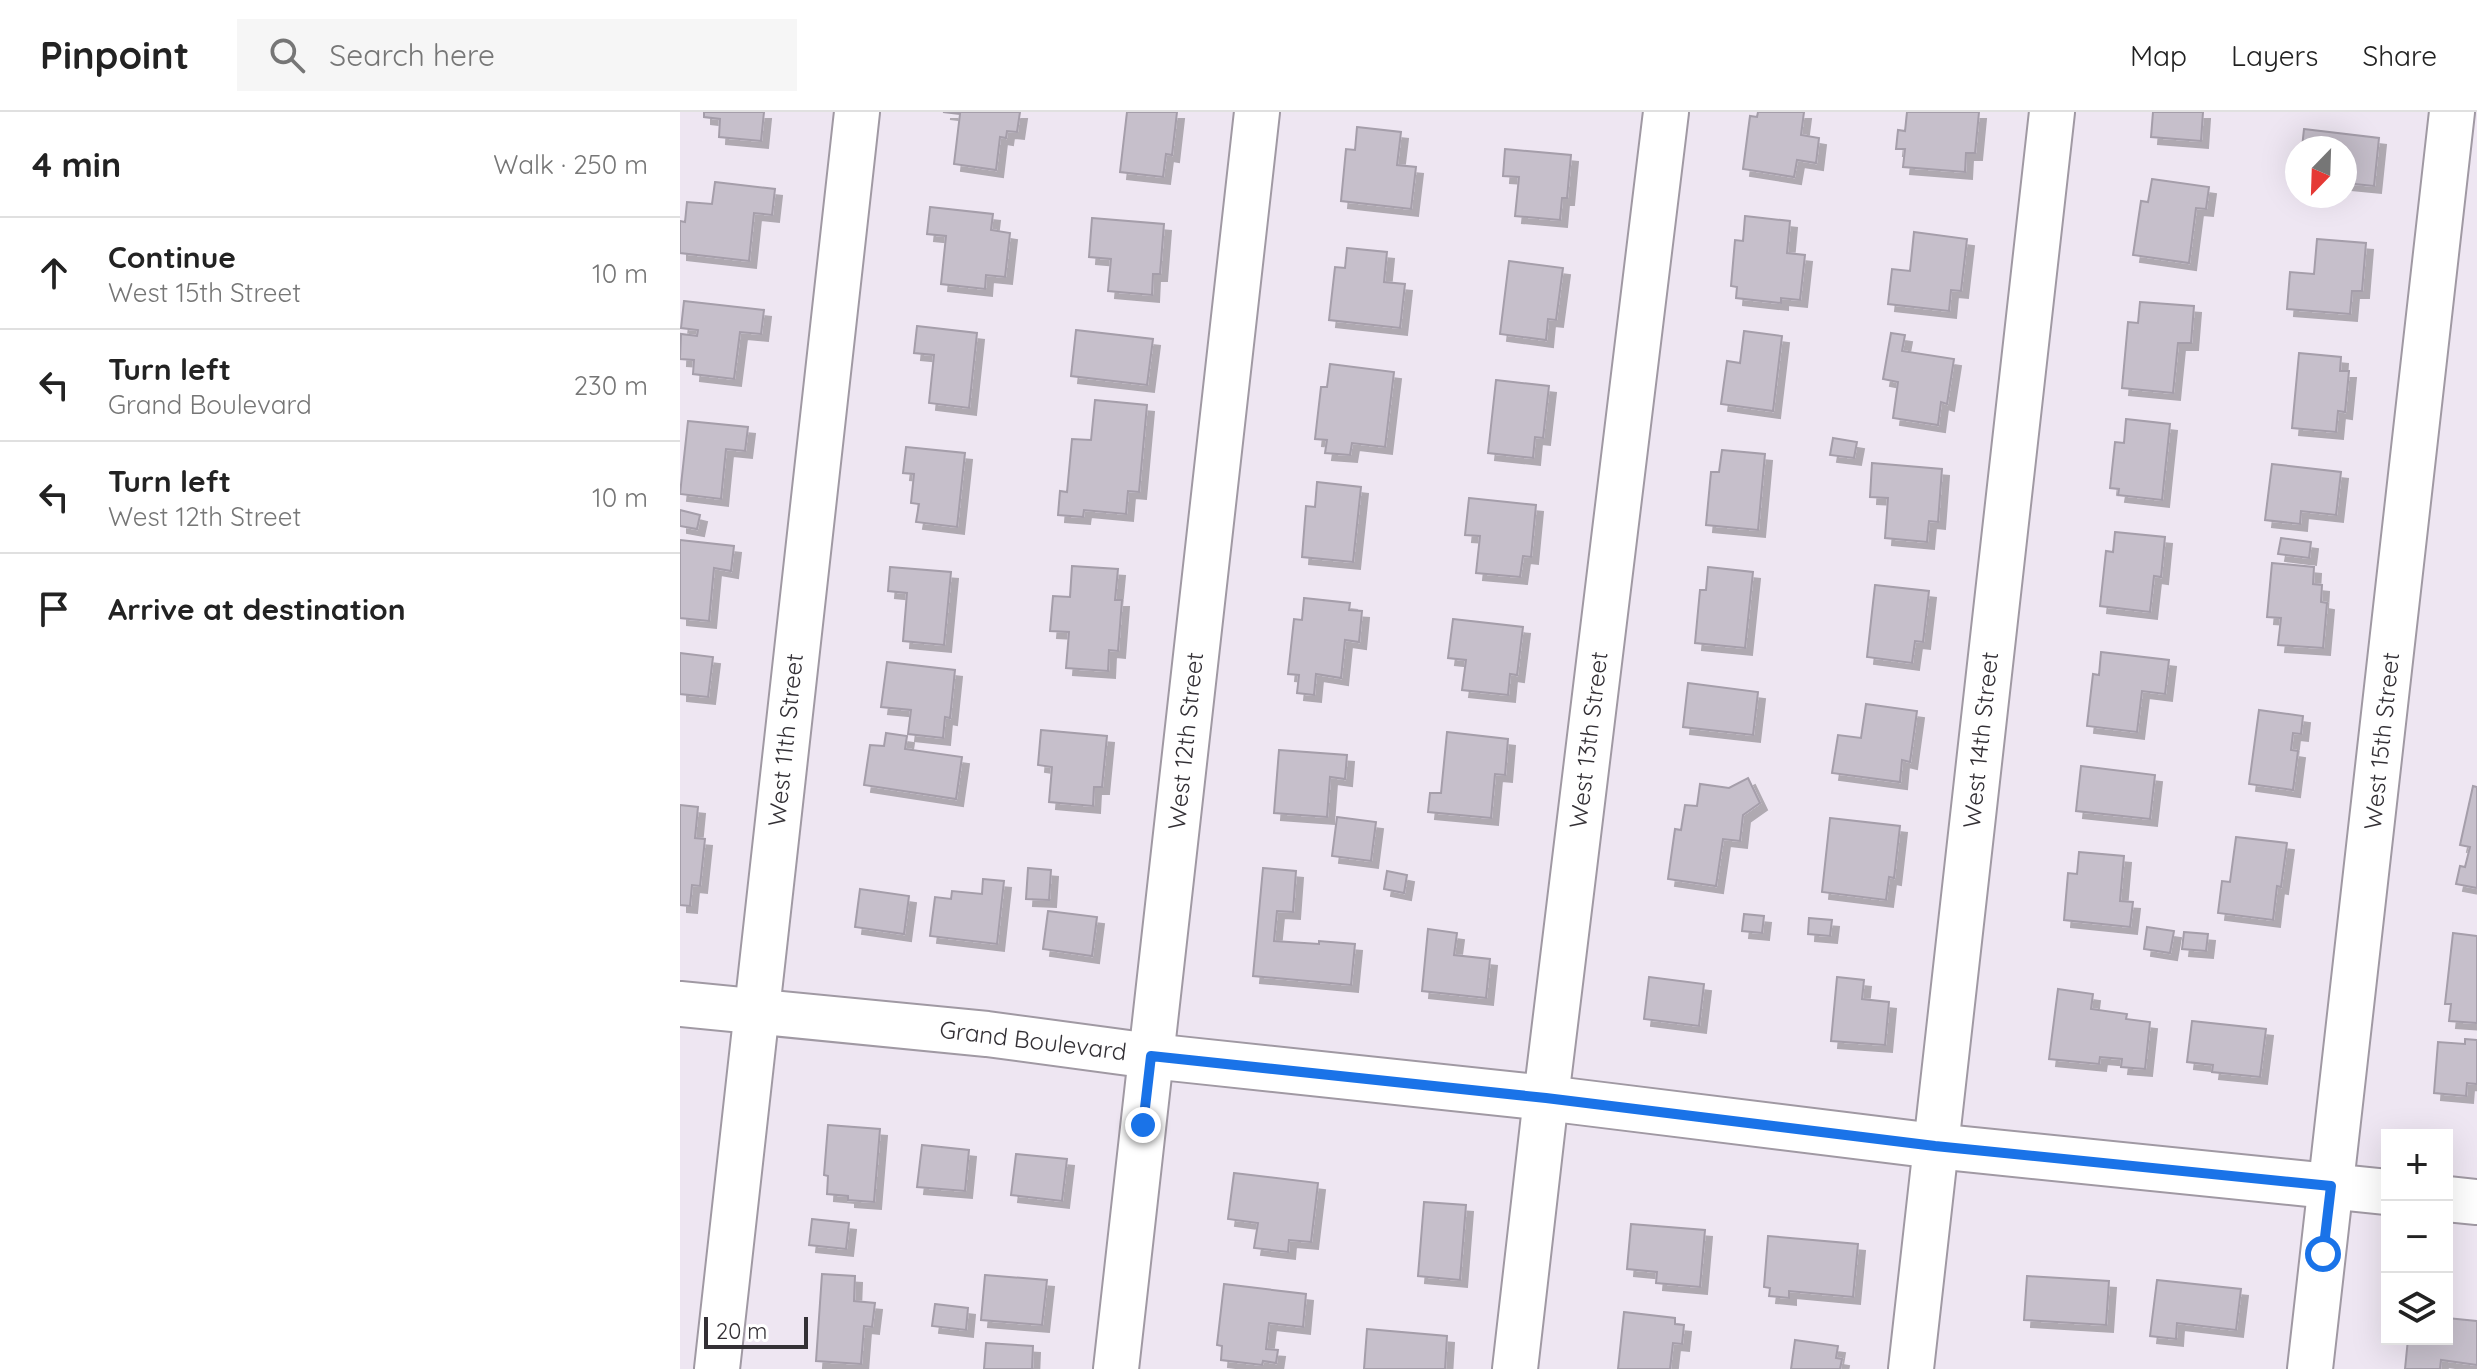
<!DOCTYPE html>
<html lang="en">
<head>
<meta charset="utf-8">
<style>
  body { margin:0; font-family:Quicksand,sans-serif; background:#f6f6f6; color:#222 }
  .controls { position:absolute; right:24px; bottom:24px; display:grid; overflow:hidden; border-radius:0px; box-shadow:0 8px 32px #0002 }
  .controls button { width:72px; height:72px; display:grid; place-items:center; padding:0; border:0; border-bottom:2px solid #e0e0e0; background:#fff; color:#222; font:40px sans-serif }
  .compass { position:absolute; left:1605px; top:24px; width:72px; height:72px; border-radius:50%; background:#fff; box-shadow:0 8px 32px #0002; rotate:203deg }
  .scale { position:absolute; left:24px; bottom:20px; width:104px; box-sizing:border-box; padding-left:8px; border:4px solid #333035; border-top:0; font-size:22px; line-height:28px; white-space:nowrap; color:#333035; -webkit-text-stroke:6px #fff; paint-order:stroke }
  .stop { position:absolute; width:24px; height:24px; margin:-18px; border:6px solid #1a73e8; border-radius:50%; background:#fff }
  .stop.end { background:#1a73e8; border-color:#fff; box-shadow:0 2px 8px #0008 }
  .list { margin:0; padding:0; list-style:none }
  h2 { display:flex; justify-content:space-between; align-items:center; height:104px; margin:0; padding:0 32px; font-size:34px }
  h2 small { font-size:26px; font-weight:400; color:#767676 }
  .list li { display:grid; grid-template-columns:52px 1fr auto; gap:24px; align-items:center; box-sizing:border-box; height:112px; padding:0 32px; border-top:2px solid #e0e0e0 }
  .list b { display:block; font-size:30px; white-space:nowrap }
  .list p { margin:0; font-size:26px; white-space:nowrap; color:#767676 }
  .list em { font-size:26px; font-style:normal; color:#767676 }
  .icon { flex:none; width:44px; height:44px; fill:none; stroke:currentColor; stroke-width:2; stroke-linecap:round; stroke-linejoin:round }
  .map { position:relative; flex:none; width:1797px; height:1257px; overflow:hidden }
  header { display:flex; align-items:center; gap:48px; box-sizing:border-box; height:112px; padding:0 40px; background:#fff; border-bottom:2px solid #e0e0e0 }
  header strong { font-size:38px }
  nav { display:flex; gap:44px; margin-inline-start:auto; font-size:28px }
  .search { width:560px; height:72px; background:#f6f6f6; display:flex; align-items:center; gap:20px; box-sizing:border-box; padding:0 28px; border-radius:0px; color:#767676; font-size:30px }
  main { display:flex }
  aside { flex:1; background:#fff }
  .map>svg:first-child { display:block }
  .building { fill:#c6bfcb; stroke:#a59eaa; stroke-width:2; filter:url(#shadow) }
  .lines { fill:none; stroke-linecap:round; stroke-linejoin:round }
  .minor-casing { stroke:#a099a3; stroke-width:48 }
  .minor { stroke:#fff; stroke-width:44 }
  .route { stroke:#1a73e8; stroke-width:10 }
  .labels { text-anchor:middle; stroke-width:6; stroke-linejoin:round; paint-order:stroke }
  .street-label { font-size:24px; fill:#333035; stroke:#fff }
</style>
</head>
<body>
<header>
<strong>Pinpoint</strong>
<div class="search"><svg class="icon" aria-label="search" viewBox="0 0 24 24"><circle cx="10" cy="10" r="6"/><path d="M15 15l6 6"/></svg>Search here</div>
<nav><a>Map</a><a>Layers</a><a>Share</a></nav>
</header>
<main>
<aside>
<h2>4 min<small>Walk · 250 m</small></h2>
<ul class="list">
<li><svg class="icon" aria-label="ahead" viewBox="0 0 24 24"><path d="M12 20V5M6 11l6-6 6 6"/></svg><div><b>Continue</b><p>West 15th Street</p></div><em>10 m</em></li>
<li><svg class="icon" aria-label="left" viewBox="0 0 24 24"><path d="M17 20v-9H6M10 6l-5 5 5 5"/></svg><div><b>Turn left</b><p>Grand Boulevard</p></div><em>230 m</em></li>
<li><svg class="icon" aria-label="left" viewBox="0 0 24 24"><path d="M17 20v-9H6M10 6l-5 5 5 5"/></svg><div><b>Turn left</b><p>West 12th Street</p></div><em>10 m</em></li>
<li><svg class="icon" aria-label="arrive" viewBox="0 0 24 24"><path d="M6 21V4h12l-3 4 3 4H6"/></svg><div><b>Arrive at destination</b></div></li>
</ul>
</aside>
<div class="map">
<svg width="1797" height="1257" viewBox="0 0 1797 1257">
  <defs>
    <filter id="shadow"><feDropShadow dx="7" dy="7" stdDeviation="0" flood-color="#0004"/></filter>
  </defs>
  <rect width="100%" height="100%" fill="#eee6f2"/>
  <g class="building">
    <polygon points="24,0 84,0 81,29 39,25 40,7 24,5"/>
    <polygon points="263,0 340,0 337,20 327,19 326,26 320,25 316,58 274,52 280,2"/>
    <polygon points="447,0 497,0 492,43 486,42 483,65 440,60"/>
    <polygon points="1078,0 1124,0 1121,23 1139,26 1136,51 1117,48 1114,65 1063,57 1070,4 1077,5"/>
    <polygon points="1227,0 1299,0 1295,41 1286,41 1285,60 1223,55 1225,37 1216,37 1218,18 1225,19"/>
    <polygon points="1473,0 1523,0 1521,29 1471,25"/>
    <polygon points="677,15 721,20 717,53 736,55 731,97 661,89 666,37 675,38"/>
    <polygon points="1624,17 1699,26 1694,74 1665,71 1665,36 1622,36"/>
    <polygon points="825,37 891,43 887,86 882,86 880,108 835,104 839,65 823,64"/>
    <polygon points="1472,67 1529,75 1526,97 1516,96 1509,151 1453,143 1461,89 1468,90"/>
    <polygon points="35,70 95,77 92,103 74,101 69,149 0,141 0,109 5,110 7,90 32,92"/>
    <polygon points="250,95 313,102 311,118 330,121 325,165 306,163 305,177 261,172 266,124 247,122"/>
    <polygon points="1065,104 1110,109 1107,141 1125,143 1120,188 1101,186 1101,191 1056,186 1057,175 1051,174 1055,128 1063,129"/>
    <polygon points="412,106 484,112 480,162 473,162 472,183 428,179 431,147 409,145"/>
    <polygon points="1234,120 1287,127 1281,179 1271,178 1269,199 1208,192 1212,157 1230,159"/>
    <polygon points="1637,127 1686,131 1682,179 1672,179 1670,202 1607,197 1610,160 1634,162"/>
    <polygon points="667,136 707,140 704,170 725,172 720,216 649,208 655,155 665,156"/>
    <polygon points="829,149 883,156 876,208 868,207 866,228 820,222"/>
    <polygon points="4,189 84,198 81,222 60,220 54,267 13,262 14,248 0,247 1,222 17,224 18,218 1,216"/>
    <polygon points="1460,190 1514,194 1511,231 1498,231 1493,281 1442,276 1448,210 1458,211"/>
    <polygon points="237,214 297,221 289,296 249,291 254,243 234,241"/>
    <polygon points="396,218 473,227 467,273 391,264"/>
    <polygon points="1064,219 1102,224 1093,299 1041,292 1047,249 1060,251"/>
    <polygon points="1211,221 1225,223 1222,239 1274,247 1267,292 1261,290 1258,313 1213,306 1218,270 1203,267"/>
    <polygon points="1619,241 1661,245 1660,259 1669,259 1665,300 1658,299 1656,320 1612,316"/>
    <polygon points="650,252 714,260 705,335 672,331 670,343 645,341 647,328 635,327 641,275 647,275"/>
    <polygon points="816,268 869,274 863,326 855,325 853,346 808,341"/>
    <polygon points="415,288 467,293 459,380 448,379 446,402 404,398 403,405 378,403 380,379 387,380 392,327 411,328"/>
    <polygon points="1446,307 1490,312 1482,388 1438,383 1439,377 1430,376 1435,330 1444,331"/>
    <polygon points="8,309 68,315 65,339 46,337 41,387 0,382"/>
    <polygon points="1153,326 1177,330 1174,346 1150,343"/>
    <polygon points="226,335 285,341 277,415 236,410 239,392 231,391 234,362 223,361"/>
    <polygon points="1042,338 1085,342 1078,418 1026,413 1031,360 1039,360"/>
    <polygon points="1192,351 1262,357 1258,410 1249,409 1247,430 1205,426 1208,386 1190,385"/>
    <polygon points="1592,352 1661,360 1656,403 1621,399 1620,412 1585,408"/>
    <polygon points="637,370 681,375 673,450 622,445 626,394 635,395"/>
    <polygon points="789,386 856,393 851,445 843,444 840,465 796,461 800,424 785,423"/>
    <polygon points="0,398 20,403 17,417 0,414"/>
    <polygon points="1435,420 1485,425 1481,465 1474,464 1470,500 1420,494 1426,439 1433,440"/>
    <polygon points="1601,426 1631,430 1629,446 1598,442"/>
    <polygon points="0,428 54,434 51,459 34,456 29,509 0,506"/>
    <polygon points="1592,451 1634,455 1633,472 1642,473 1641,490 1647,491 1643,536 1598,533 1601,506 1587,505"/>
    <polygon points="392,454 438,457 435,488 442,488 438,539 429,538 428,559 386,556 389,520 370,519 373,484 390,485"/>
    <polygon points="210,455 271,460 264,533 223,529 227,481 208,479"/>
    <polygon points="1028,455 1073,460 1065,536 1015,531 1020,478 1026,478"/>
    <polygon points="1195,473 1249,479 1243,530 1235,529 1232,551 1187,545"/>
    <polygon points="624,486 670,491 669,498 682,499 679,530 665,528 661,566 636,562 634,583 617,581 619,563 608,562 614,507 622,508"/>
    <polygon points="773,507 843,515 837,563 830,562 828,583 782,578 786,548 768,546"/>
    <polygon points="1421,540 1489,548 1485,582 1462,579 1457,620 1407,614 1413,562 1419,563"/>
    <polygon points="0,541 33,545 28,585 0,582"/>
    <polygon points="207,550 275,558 270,606 265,605 263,626 228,622 231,598 201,595"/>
    <polygon points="1008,571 1078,580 1073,623 1003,615"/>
    <polygon points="1186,592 1237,599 1230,650 1222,648 1220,670 1152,661 1158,623 1181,626"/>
    <polygon points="1579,598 1623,604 1621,622 1613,621 1611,638 1618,639 1613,678 1569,672"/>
    <polygon points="361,618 427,624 422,675 414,675 413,694 369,690 372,655 358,653"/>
    <polygon points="767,620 828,627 825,663 815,662 811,706 748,700 750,681 761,681"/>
    <polygon points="206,621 227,624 225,637 282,645 276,687 184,673 190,633 204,634"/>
    <polygon points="599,638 667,643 665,667 650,665 647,705 594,701"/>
    <polygon points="1401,654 1475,663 1470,707 1396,699"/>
    <polygon points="1068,666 1080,691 1063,703 1060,729 1043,727 1036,774 988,767 995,717 1001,718 1005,693 1017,694 1020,672 1049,676"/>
    <polygon points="1793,674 1797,675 1797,776 1776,772 1780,754 1785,755 1790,735 1780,733"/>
    <polygon points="0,693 18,695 15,726 25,727 20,774 12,773 10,794 0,793"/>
    <polygon points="657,705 696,710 691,749 652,744"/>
    <polygon points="1150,706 1220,714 1214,766 1209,765 1206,788 1142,780"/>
    <polygon points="1556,725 1607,731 1601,775 1597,774 1593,808 1538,801 1542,769 1550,770"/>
    <polygon points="1399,740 1444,744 1440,789 1453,790 1450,815 1384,808 1388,761 1397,762"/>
    <polygon points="348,756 371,758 369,788 346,787"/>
    <polygon points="583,756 616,759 613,800 597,799 594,829 639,832 639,829 675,832 671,873 573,864"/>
    <polygon points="707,759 727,763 724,781 704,777"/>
    <polygon points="303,767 324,769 317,832 250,824 255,785 271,787 272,779 302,782"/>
    <polygon points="180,777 229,784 224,822 175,815"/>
    <polygon points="368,799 417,805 412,844 363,837"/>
    <polygon points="1064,802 1084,804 1082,821 1062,819"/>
    <polygon points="1129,806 1152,808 1150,824 1128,822"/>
    <polygon points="1467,815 1494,819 1490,841 1464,837"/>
    <polygon points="748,817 777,821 774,843 810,847 806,886 742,879"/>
    <polygon points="1504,820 1528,822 1526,839 1502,837"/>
    <polygon points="1773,821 1797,824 1797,911 1769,909 1771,892 1765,892"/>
    <polygon points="969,865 1024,872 1019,914 964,907"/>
    <polygon points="1157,865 1184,868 1182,887 1209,890 1205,933 1151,929"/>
    <polygon points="1378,877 1413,882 1411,897 1447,902 1446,907 1470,910 1465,957 1441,955 1442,947 1420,945 1419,952 1369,947"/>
    <polygon points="1512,909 1586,917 1580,965 1532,960 1533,953 1507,950"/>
    <polygon points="1785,927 1797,928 1797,972 1787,971 1786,984 1754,981 1758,930 1785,932"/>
    <polygon points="148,1013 200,1017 194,1090 168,1088 168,1084 147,1082 148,1064 144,1063"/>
    <polygon points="242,1033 289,1038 285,1079 237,1075"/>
    <polygon points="336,1042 387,1047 382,1089 331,1083"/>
    <polygon points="554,1061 638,1071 631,1130 609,1128 608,1140 574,1136 578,1111 548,1107"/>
    <polygon points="744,1090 786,1093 780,1168 738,1164"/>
    <polygon points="132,1107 169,1111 166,1137 129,1133"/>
    <polygon points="951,1112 1025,1118 1020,1175 976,1171 977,1160 947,1157"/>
    <polygon points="1088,1124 1178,1132 1173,1185 1109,1179 1109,1186 1089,1184 1090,1176 1084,1175"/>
    <polygon points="142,1162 175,1164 174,1189 195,1191 192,1215 184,1214 181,1252 136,1249"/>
    <polygon points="305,1163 367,1168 362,1213 301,1208"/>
    <polygon points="1347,1164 1429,1169 1426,1213 1344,1208"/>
    <polygon points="1477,1168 1561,1177 1556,1218 1497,1211 1496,1227 1470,1224"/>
    <polygon points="544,1172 626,1182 623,1215 589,1211 586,1237 598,1238 596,1251 583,1249 582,1253 541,1248 542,1234 537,1233"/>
    <polygon points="255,1192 288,1196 286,1218 252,1214"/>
    <polygon points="944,1200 995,1206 995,1212 1004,1213 1002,1232 993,1231 990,1257 938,1257"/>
    <polygon points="1767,1206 1797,1209 1797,1253 1761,1248 1760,1257 1725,1257 1728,1227 1767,1227"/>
    <polygon points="687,1217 767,1224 765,1257 684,1257"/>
    <polygon points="1115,1228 1158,1234 1156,1246 1162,1247 1160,1257 1111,1257"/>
    <polygon points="306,1231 353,1234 352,1257 304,1257"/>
  </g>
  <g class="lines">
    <g class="minor-casing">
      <g id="minor">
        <polyline points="0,892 307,922 471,944 866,986 1255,1034 1707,1080"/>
        <polyline points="1767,1087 1797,1090"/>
        <polyline points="37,1257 177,0"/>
        <polyline points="436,1257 577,0"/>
        <polyline points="835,1257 866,986 986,0"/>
        <polyline points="1231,1257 1372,0"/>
        <polyline points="1630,1257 1772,0"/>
      </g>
    </g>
    <use href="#minor" class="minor"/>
  </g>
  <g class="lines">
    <polyline class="route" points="463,1013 471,944 866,986 1255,1034 1651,1074 1643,1142"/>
  </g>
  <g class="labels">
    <g class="street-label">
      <text transform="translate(106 628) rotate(-84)" y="8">West 11th Street</text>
      <text transform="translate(909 628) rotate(-83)" y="8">West 13th Street</text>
      <text transform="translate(1301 628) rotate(-84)" y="8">West 14th Street</text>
      <text transform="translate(506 629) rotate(-84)" y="8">West 12th Street</text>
      <text transform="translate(1702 629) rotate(-84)" y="8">West 15th Street</text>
      <text transform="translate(353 929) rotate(7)" y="8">Grand Boulevard</text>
    </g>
  </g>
</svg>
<div class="controls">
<button>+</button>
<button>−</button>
<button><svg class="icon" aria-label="layers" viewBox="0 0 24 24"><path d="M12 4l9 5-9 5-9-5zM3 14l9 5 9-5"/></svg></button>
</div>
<svg class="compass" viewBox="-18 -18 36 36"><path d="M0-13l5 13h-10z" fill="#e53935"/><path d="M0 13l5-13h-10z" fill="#767676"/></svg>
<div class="scale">20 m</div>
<div class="stop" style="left:1643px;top:1142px"></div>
<div class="stop end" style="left:463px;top:1013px"></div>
</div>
</main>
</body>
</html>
